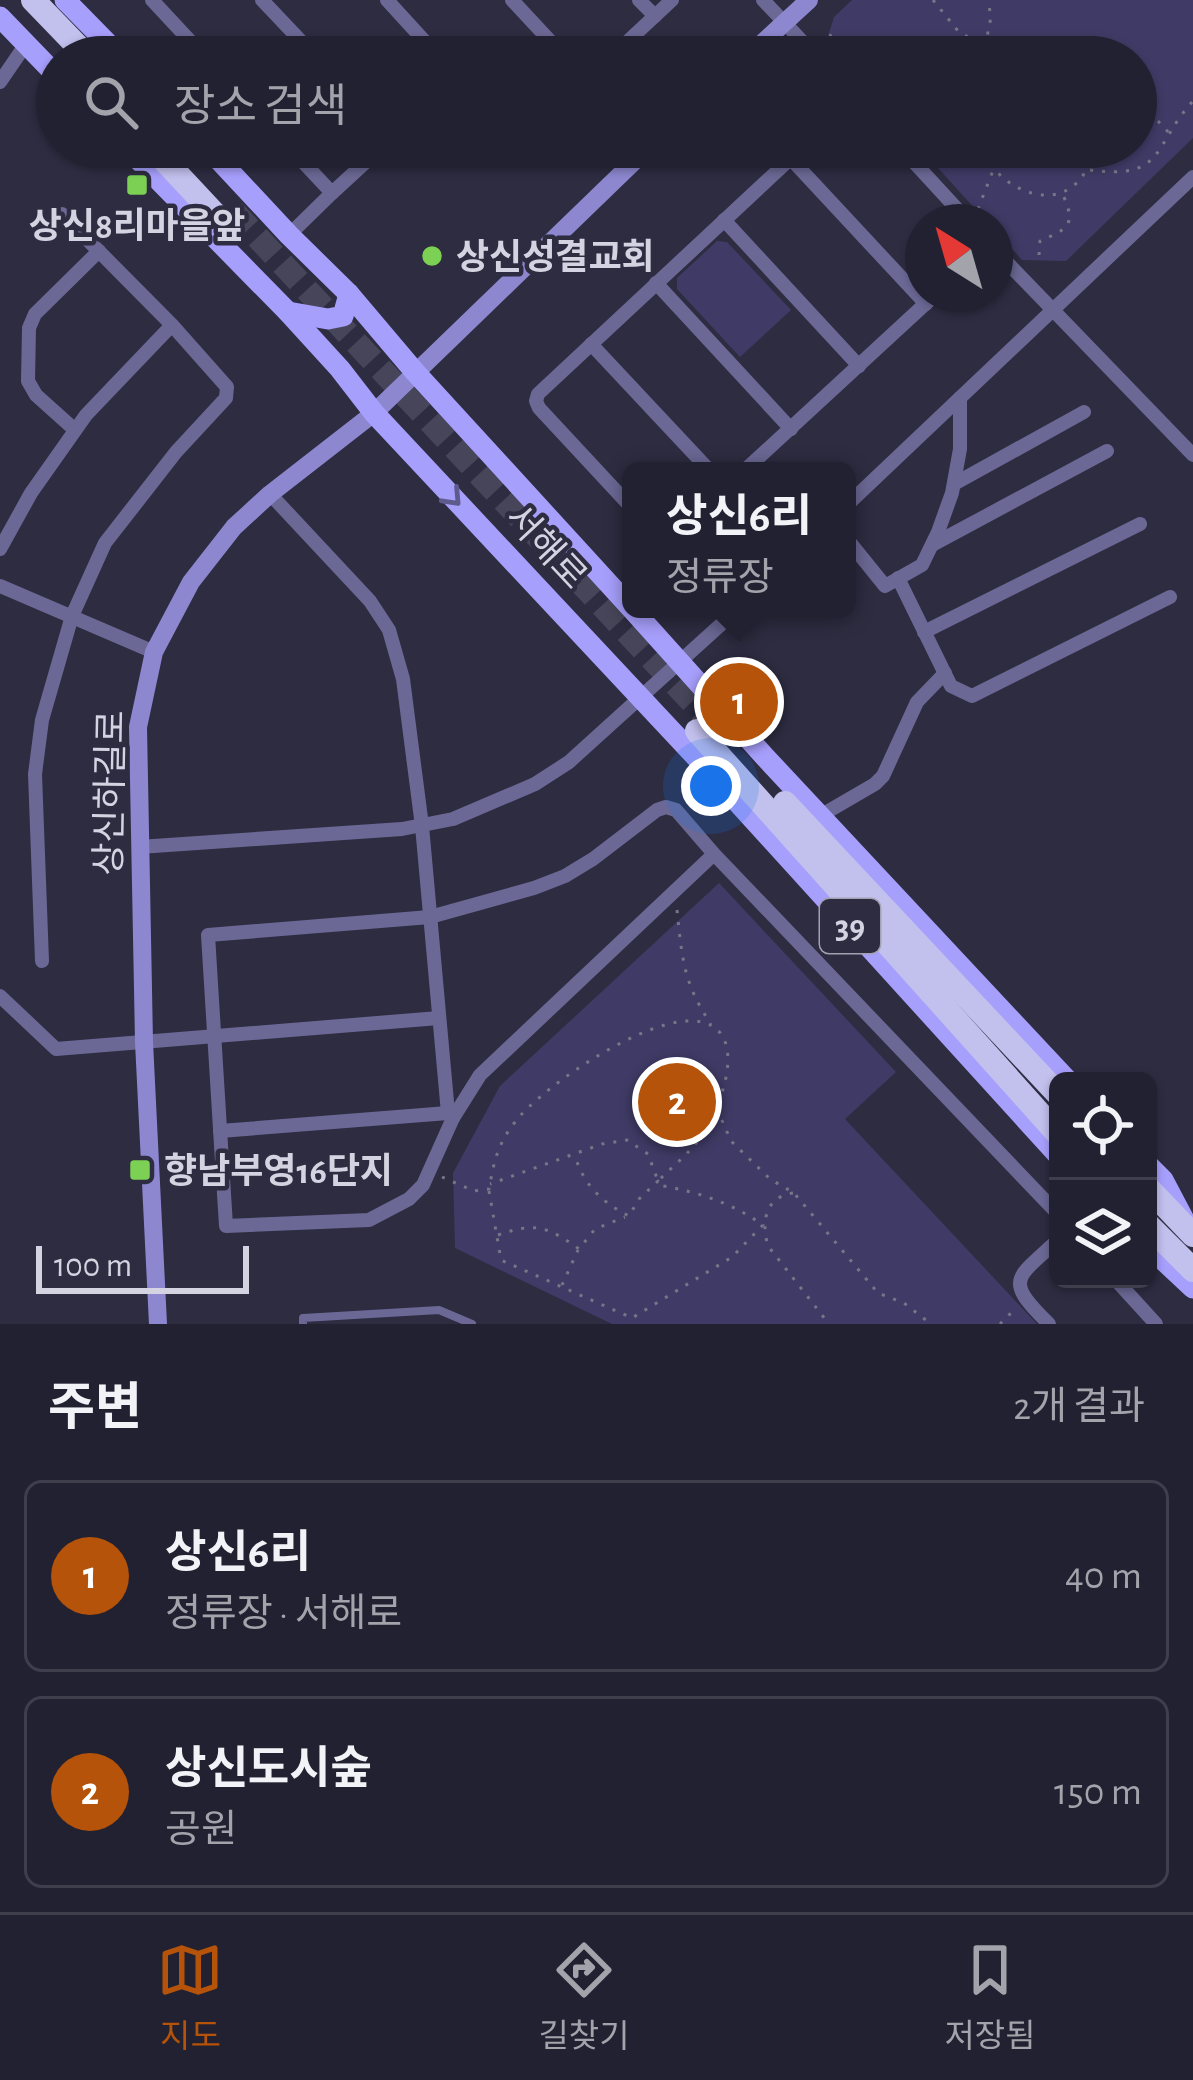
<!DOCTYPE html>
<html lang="ko">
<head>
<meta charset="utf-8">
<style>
  body { margin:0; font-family:"Alegreya Sans","Noto Sans KR",sans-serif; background:#2a2939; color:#f1f3f6 }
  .controls { position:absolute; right:36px; bottom:36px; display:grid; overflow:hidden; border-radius:18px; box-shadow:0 3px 9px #0004 }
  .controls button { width:108px; height:108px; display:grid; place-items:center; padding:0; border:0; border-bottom:3px solid #3f3e4d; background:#222131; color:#f1f3f6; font:60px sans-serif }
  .compass { position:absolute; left:905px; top:204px; width:108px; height:108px; border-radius:50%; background:#222131; box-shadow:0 3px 9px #0004; rotate:323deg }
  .scale { position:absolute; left:36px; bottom:30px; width:213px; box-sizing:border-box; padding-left:12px; border:6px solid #d4d3e1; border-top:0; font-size:33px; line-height:42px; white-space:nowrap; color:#d4d3e1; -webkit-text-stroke:9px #2d2c41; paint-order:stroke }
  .you { position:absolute; left:711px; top:786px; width:42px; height:42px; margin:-30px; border:9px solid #fff; border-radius:50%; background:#1a73e8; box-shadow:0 0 0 18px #1a73e833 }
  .badge { display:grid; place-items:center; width:78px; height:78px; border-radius:50%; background:#b45309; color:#fff; font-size:39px; font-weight:700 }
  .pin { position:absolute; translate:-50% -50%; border:6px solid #fff; box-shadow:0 3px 12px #0006 }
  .popup { position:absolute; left:622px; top:462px; width:234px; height:156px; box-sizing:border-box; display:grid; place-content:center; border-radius:18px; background:#222131; filter:drop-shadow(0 3px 9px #0005); font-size:39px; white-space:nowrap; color:#a2a3ab }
  .popup b { font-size:45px; color:#f1f3f6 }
  .popup::after { content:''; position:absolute; left:50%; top:100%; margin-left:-24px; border:24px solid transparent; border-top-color:#222131 }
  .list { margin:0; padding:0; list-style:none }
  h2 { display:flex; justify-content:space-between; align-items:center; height:156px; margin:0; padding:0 48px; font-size:51px }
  h2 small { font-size:39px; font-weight:400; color:#a2a3ab }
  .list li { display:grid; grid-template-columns:78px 1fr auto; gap:36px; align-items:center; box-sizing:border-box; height:192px; margin:0 24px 24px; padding:0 24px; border:3px solid #3f3e4d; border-radius:18px }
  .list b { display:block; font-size:45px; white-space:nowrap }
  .list p { margin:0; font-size:39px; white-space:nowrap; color:#a2a3ab }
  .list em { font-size:39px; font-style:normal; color:#a2a3ab }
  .icon { flex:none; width:66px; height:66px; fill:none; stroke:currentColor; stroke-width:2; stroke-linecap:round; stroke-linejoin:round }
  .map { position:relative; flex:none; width:1193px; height:1324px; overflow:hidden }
  .search { position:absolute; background:#222131; box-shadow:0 3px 9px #0004; left:36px; right:36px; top:36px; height:132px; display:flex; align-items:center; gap:30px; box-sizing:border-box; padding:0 42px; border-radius:66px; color:#a2a3ab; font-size:45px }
  .sheet { height:588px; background:#222131 }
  nav { display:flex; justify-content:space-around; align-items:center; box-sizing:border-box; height:168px; border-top:3px solid #3f3e4d; background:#222131; font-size:33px; color:#a2a3ab }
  nav a { display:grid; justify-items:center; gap:6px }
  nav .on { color:#b45309 }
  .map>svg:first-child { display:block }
  .green { fill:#3f3b66 }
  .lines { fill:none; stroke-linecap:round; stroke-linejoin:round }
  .highway-tunnel { stroke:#464559; stroke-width:24; stroke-dasharray:24 12; stroke-linecap:butt }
  .path { stroke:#777688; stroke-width:3; stroke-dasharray:3 9; stroke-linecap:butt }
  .lane { stroke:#6b6895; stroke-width:8 }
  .street { stroke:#6b6895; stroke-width:14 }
  .secondary { stroke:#8d87cf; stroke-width:18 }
  .primary { stroke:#a79ffc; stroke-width:21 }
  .highway { stroke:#c2c0ed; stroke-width:24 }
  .oneway { stroke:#5e5a8c }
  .poi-dot { fill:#7cd155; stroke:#2d2c41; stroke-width:4.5 }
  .labels { text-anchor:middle; stroke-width:9; stroke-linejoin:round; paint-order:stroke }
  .shield { fill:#2d2c41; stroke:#a2a1b1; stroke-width:3 }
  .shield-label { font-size:33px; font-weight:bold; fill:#d4d3e1 }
  .poi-label { font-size:36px; font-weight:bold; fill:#d4d3e1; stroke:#2d2c41; text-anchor:start }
  .street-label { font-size:36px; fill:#d4d3e1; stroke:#2d2c41 }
</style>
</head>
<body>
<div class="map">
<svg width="1193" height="1324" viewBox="0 0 1193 1324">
  <rect width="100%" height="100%" fill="#2d2c41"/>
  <g class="green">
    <polygon points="852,0 1193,0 1193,138 1066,261 1022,260 995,230 995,222 987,222 919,147 1136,147 1136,57 836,57 825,46 834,17"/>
    <polygon points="717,241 727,242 791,310 740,357 677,289 677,278"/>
    <polygon points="719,883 896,1072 845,1119 1037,1324 612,1324 455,1248 453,1173 500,1086"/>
  </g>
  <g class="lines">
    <polyline class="highway-tunnel" points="233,211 709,720"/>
    <g class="path">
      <polyline points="933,0 958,31 985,47 991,17 988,0"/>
      <polyline points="829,35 852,44 867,57"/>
      <polyline points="982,57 985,47 998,57"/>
      <polyline points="1010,57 1034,39"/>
      <polyline points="1158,121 1169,133"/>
      <path d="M975,147c13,7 16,17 25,28 17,17 50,28 70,13 17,-11 18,-22 17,-41"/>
      <path d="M1090,170c76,10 62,-24 103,-69"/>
      <polyline points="978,209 994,168"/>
      <path d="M1039,255l1,-14c27,-12 37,-15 23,-46"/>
      <path d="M677,910c5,47 6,73 34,114"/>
      <polyline points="717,1109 731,1141 770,1179 794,1193 878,1293 904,1303 931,1324"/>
      <path d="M442,1177l32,14 15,-2c5,-27 8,-44 26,-67 27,-36 153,-123 197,-96 35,20 4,93 -15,116 -11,14 -26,26 -39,39l-10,-27 -21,-14 -25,4 -112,40"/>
      <path d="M489,1191l12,69 131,58 100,-61 31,-32c-33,-23 -65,-33 -105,-40v-4l-19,18 -10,17c-26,-13 -44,-30 -53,-57"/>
      <path d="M793,1193c-28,4 -32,29 -25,53l61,78"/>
      <path d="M498,1235c37,-13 49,-9 81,14l16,-20 30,-12"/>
      <polyline points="562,1285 578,1250"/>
      <polyline points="1000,1324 1016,1308"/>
    </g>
    <polyline class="lane" points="303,1324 303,1318 439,1310 472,1324"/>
    <g class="street">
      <polyline points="152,0 205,57"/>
      <polyline points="262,0 316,57"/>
      <polyline points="387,0 439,57"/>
      <polyline points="512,0 565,57"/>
      <polyline points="639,0 655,16"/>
      <polyline points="763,0 817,57"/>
      <polyline points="611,57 672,0"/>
      <polyline points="0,82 26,44"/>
      <polyline points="289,147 332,193 382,147"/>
      <polyline points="900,147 969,222"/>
      <polyline points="791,159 926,304"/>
      <polyline points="724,220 859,366"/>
      <polyline points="289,235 332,193"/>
      <polyline points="995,250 1193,455"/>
      <polyline points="656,283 791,429"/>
      <polyline points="591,344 710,471"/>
      <polyline points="75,430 36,395 28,381 29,328 35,314 99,251"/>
      <polyline points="744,471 936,294"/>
      <polyline points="954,484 1084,412"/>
      <polyline points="270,494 370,601 389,630 403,679 422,826 448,1113 453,1118"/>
      <polyline points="847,505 1193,177"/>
      <polyline points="631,507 539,408 536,401 538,394 803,147"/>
      <polyline points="847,539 885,586 922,565 938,532 952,493 960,449 960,398"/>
      <polyline points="932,545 1107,451"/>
      <polyline points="0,549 31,493 86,415 172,325"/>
      <polyline points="898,578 951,686 972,696 1170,597"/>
      <polyline points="0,586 154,652"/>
      <polyline points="924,632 1140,524"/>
      <polyline points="820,816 875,784 883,776 917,702 945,673"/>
      <polyline points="139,847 402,829 453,819 535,784 569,762 738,609"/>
      <polyline points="714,854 480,1075 453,1118 423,1185 409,1199 369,1220 226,1226 208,935 430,917 534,888 565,876 593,859 657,810 666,807 676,810 714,854 1058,1214"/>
      <polyline points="42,961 35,774 42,720 72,616 105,543 176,452 226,398 227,387 172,325 62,214"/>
      <polyline points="0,996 56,1049 439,1018"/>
      <polyline points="220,1131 448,1113"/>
      <polyline points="1115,1279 1156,1324"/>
      <path d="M1049,1324c-46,-45 -33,-45 9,-84"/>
    </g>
    <g class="secondary">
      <polyline points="747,57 809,0"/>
      <polyline points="158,1324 144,1042 138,727 154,652 191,582 234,527 270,494 374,413 649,147"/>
    </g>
    <g class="primary">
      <polyline points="65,0 121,57"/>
      <polyline points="0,17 57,76"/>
      <polyline points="126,147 288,312 340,369 374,413 711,773 1058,1155"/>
      <polyline points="207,147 289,235 349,294 415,372 631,608"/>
      <polyline points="288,312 328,319 343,316 349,294"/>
      <polyline points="632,609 765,757 1068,1081"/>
      <polyline points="1148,1165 1163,1180 1183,1218"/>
      <polyline points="1148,1246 1193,1288"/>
    </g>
    <g class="highway">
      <polyline points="33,0 88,57"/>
      <polyline points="152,147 223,223"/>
      <polyline points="697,731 1058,1134"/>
      <polyline points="785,803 1058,1094"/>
      <polyline points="1148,1188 1193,1235"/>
      <polyline points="1148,1225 1193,1270"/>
    </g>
  </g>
  <defs><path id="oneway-chevron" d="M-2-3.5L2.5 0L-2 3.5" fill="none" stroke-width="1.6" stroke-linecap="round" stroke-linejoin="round" transform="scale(3)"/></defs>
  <use class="oneway" href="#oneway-chevron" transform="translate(453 498) rotate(47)"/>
  <g class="poi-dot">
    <rect x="125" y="173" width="24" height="24" rx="6"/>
    <circle cx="432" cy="256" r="12"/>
    <rect x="128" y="1158" width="24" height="24" rx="6"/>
  </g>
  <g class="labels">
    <rect class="shield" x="820" y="899" width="60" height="54" rx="9"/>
    <g class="shield-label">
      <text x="850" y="938">39</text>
    </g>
    <g class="poi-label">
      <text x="137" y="238" text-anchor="middle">상신8리마을앞</text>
      <text x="456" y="269">상신성결교회</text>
      <text x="164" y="1183">향남부영16단지</text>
    </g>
    <g class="street-label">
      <text transform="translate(547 546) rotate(47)" y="13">서해로</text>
      <text transform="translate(109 793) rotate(-89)" y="13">상신하길로</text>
    </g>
  </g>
</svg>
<div class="controls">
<button><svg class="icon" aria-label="locate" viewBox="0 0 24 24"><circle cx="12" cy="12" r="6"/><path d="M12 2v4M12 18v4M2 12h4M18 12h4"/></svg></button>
<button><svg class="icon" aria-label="layers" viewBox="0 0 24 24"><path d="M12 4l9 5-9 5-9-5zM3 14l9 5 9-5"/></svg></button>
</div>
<svg class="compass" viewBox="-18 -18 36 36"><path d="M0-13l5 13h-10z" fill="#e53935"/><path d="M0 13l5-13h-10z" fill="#a2a3ab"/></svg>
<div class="scale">100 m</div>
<div class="you"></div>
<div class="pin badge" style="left:739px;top:702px">1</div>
<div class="popup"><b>상신6리</b>정류장</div>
<div class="pin badge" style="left:677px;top:1102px">2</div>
<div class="search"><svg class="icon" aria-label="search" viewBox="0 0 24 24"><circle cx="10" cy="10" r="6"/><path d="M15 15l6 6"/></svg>장소 검색</div>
</div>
<section class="sheet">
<h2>주변<small>2개 결과</small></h2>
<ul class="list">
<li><span class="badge">1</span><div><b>상신6리</b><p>정류장 · 서해로</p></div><em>40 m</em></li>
<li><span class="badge">2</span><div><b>상신도시숲</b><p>공원</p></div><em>150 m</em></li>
</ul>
</section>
<nav>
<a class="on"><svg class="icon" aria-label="map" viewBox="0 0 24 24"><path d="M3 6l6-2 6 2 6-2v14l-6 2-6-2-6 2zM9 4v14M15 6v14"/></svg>지도</a>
<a><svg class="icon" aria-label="directions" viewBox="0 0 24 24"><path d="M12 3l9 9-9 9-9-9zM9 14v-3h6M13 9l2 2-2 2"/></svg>길찾기</a>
<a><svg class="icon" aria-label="saved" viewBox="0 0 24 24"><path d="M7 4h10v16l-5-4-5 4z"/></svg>저장됨</a>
</nav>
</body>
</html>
